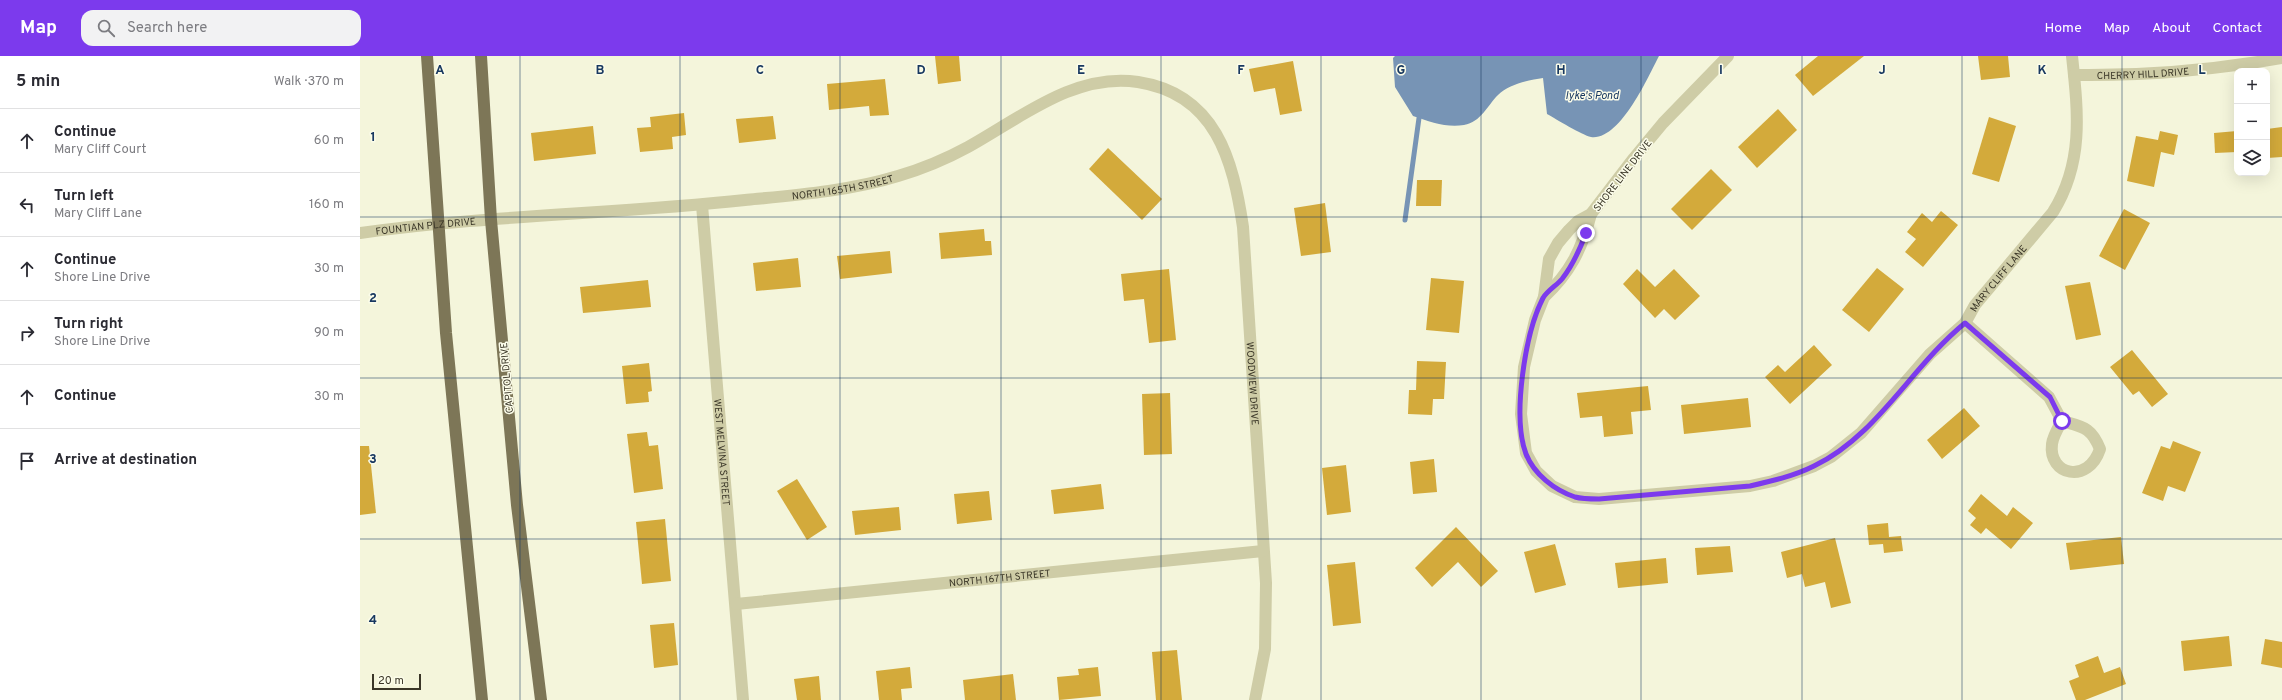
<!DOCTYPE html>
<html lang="en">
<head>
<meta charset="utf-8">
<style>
  body { margin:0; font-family:Overpass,sans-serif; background:#f2f2f3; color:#2b2b33 }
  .controls { position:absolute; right:12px; top:12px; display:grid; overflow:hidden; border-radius:8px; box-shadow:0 4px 16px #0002 }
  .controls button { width:36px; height:36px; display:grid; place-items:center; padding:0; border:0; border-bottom:1px solid #e1e1e2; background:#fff; color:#2b2b33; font:20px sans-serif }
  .scale { position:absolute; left:12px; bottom:10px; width:49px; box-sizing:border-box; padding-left:4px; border:2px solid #3a3627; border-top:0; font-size:11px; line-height:14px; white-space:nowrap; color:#3a3627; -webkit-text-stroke:3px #fbfce9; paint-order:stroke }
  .stop { position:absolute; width:12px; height:12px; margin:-9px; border:3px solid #7c3aed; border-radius:50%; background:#fff }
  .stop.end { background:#7c3aed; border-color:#fff; box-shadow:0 1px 4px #0008 }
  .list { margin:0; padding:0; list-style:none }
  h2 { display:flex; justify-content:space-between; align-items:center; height:52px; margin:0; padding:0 16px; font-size:17px }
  h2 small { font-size:13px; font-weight:400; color:#7c7c81 }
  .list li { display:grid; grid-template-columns:26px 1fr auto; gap:12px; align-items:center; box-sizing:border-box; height:64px; padding:0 16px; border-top:1px solid #e1e1e2 }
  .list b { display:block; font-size:15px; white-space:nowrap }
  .list p { margin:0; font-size:13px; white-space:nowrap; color:#7c7c81 }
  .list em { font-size:13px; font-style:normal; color:#7c7c81 }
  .icon { flex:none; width:22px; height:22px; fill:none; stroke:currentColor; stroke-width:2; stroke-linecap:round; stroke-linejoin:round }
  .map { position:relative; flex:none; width:1922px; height:644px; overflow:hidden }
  header { display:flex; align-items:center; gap:24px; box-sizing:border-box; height:56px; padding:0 20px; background:#7c3aed; color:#fff }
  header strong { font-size:19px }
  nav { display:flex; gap:22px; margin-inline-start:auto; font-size:14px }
  .search { width:280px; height:36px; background:#f2f2f3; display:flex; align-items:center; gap:10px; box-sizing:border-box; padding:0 14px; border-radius:12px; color:#7c7c81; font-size:15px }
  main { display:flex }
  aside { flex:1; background:#fff }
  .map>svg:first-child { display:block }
  .water { fill:#7794b5 }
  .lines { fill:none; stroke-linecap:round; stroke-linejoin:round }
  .stream { stroke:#7794b5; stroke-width:5 }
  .building { fill:#d3aa3b }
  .minor { stroke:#cecca6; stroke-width:12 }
  .major { stroke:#7d7657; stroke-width:12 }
  .route { stroke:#7c3aed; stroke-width:5 }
  .grid { fill:none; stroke:#183860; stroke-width:1; stroke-opacity:0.55 }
  .labels { text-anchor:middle; stroke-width:3; stroke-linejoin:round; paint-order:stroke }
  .street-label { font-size:10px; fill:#3a3627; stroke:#fbfce9 }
  .water-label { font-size:11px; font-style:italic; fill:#183860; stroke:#fbfce9 }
  .grid-label { font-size:13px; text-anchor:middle; font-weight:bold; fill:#183860; stroke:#fbfce9; stroke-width:3; stroke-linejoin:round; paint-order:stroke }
</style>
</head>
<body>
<header>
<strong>Map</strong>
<div class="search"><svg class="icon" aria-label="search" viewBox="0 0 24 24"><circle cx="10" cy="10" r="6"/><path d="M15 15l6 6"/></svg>Search here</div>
<nav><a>Home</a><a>Map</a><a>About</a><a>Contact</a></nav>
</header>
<main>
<aside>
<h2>5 min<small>Walk · 370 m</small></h2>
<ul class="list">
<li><svg class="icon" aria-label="ahead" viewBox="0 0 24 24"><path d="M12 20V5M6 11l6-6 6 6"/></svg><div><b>Continue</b><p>Mary Cliff Court</p></div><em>60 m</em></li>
<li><svg class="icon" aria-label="left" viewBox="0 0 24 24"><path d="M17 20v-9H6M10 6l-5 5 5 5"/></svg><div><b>Turn left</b><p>Mary Cliff Lane</p></div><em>160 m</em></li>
<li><svg class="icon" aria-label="ahead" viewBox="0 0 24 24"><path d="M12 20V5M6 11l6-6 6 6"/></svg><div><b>Continue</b><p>Shore Line Drive</p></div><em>30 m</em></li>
<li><svg class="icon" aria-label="right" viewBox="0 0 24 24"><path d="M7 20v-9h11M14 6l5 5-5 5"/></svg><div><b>Turn right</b><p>Shore Line Drive</p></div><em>90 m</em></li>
<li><svg class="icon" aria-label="ahead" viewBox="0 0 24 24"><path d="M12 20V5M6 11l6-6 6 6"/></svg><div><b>Continue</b></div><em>30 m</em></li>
<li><svg class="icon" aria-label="arrive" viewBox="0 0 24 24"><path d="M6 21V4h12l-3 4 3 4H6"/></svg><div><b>Arrive at destination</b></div></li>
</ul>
</aside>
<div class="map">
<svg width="1922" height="644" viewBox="0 0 1922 644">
  <rect width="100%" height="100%" fill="#f4f5db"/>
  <path class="water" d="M1035,0h264c-11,21 -39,85 -68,81 -9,-2 -35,-18 -44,-23l-4,-36c-14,2 -34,6 -45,17 -11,11 -17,27 -34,30 -17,3 -34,-3 -51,-9l-18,-29 -2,-29z"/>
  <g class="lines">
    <polyline class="stream" points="1045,164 1059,62"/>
  </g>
  <g class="building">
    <polygon points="575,0 599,0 601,25 578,28"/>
    <polygon points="1458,0 1504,0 1453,40 1435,19"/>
    <polygon points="1618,0 1648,0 1650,21 1621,24"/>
    <polygon points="933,5 942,55 920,59 915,32 894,36 889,13"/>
    <polygon points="525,23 529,59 510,60 509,50 469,54 467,28"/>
    <polygon points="1418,53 1437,74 1397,112 1378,91"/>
    <polygon points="324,57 326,79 312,81 313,93 280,96 277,72 291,71 290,61"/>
    <polygon points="413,60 416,83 379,87 376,63"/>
    <polygon points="1629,61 1656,70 1639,126 1612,118"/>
    <polygon points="233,70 236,98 174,105 171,77"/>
    <polygon points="1922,71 1922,101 1907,102 1907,73"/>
    <polygon points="1800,75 1818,79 1814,99 1801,96 1794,131 1767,125 1776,80 1798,84"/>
    <polygon points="1877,75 1877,96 1855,97 1854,77"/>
    <polygon points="748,92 802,143 782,164 729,113"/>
    <polygon points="1351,113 1372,134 1332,174 1311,153"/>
    <polygon points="1057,124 1082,124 1081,150 1056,150"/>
    <polygon points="965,147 971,196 941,200 934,152"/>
    <polygon points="1764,153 1790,167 1765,214 1739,200"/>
    <polygon points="1581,155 1598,169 1563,211 1545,196 1556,183 1547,176 1562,157 1572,166"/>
    <polygon points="624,173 625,185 631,185 632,199 581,203 579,177"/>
    <polygon points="530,195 532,217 480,223 477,200"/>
    <polygon points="438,202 441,231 396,235 393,207"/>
    <polygon points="1517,212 1544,233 1509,276 1482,254"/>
    <polygon points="809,213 816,284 789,287 784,243 764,245 761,218"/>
    <polygon points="1277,213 1295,231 1314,213 1340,240 1315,264 1304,253 1295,262 1263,228"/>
    <polygon points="1071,222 1104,225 1099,277 1066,274"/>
    <polygon points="288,224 291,251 223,257 220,231"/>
    <polygon points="1730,226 1741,279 1716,284 1705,230"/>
    <polygon points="1454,289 1472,309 1430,348 1405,321 1418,309 1425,316"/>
    <polygon points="1772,294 1808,338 1792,351 1779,335 1773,339 1750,311"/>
    <polygon points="1057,305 1086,306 1084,343 1073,343 1072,359 1048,358 1049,334 1056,334"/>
    <polygon points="289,307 292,335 288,336 289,346 266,348 262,310"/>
    <polygon points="1288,330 1291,354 1271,356 1273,378 1244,381 1242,360 1220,362 1217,337"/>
    <polygon points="810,337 812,398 784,399 782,338"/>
    <polygon points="1388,342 1391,371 1324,378 1321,349"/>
    <polygon points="1604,352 1620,370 1582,403 1567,384"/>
    <polygon points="287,376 289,390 298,389 303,433 274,437 267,378"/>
    <polygon points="1813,385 1841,396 1825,436 1808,430 1803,445 1782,437 1801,390 1810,393"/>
    <polygon points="0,390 9,390 16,457 0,459"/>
    <polygon points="1074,403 1077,436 1053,438 1050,406"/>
    <polygon points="986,409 991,456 967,459 962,412"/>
    <polygon points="437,423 467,471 447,484 417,435"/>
    <polygon points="741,428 744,453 694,458 691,434"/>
    <polygon points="629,435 632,464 597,468 594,438"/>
    <polygon points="1621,438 1647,460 1653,451 1673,467 1651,493 1626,472 1621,478 1610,469 1616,462 1608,455"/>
    <polygon points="539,451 541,474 495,479 492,455"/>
    <polygon points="305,463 311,525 282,528 276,466"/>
    <polygon points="1528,467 1529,481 1541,480 1543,495 1524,497 1523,488 1509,489 1507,469"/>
    <polygon points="1096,471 1138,515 1121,531 1098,506 1072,531 1055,512"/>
    <polygon points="1761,481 1764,508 1710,514 1706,487"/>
    <polygon points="1475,482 1491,547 1471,552 1465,526 1445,531 1442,518 1427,522 1421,496"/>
    <polygon points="1195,488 1206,529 1175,537 1164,496"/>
    <polygon points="1370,490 1373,516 1337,519 1335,492"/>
    <polygon points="1306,502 1308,527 1258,532 1255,507"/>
    <polygon points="995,506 1001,567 973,570 967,509"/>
    <polygon points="314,567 318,609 294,612 290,569"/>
    <polygon points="1869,580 1872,610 1824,615 1821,585"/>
    <polygon points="1905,583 1922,586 1922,612 1901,608"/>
    <polygon points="817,594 822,644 796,644 792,596"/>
    <polygon points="1738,600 1744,617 1760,611 1766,628 1725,644 1716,644 1709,625 1719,621 1715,609"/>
    <polygon points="550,611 552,632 541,633 542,644 519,644 516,615"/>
    <polygon points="738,611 741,640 699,644 697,621 719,619 718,613"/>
    <polygon points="653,618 656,644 605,644 603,624"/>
    <polygon points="459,620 461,644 437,644 434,623"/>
  </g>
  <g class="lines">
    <g class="minor">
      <path id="s1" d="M1368,0l-65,67 -29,35 -43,56 -13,7 -9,9 -11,13 -9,16 -5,38 -9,23 -11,47 -3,47 5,39 10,18 16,15 23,11 24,2 151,-13 23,-5 41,-15 17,-9 30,-24 69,-79 35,-31 10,-18 78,-93c31,-50 25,-100 19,-156"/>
      <path id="s2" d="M1714,19c69,1 140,-5 208,-17"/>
      <path id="s3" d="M342,149l41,495"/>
      <path id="s4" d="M0,177c128,-18 257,-19 385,-33 52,-5 104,-9 153,-24 24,-7 48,-17 70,-29 51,-28 107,-75 170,-65 78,12 95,78 105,145l23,356 -1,66 -10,51"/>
      <path d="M1184,241c26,-24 38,-48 47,-83"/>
      <polyline points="1605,267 1689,341 1702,365"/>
      <path d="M1702,365c21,6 29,6 38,28 -12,36 -52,26 -48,-5 1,-8 6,-16 10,-23z"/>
      <path id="s5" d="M376,548l527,-53"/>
    </g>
    <g class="major">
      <polyline points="67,0 86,277 122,644"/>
      <polyline points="121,0 131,164 157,449 181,644"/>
    </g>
  </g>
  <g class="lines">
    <path class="route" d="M1226,177c-6,16 -13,32 -24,46 -5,6 -15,12 -19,19 -18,35 -31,119 -17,156 8,20 28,36 49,43 7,2 16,2 24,2l151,-13c22,-5 44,-10 64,-20 63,-30 97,-99 151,-143l85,74 12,24"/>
  </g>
  <path class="grid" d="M160,0v644M320,0v644M480,0v644M641,0v644M801,0v644M961,0v644M1121,0v644M1281,0v644M1442,0v644M1602,0v644M1762,0v644M0,161h1922M0,322h1922M0,483h1922"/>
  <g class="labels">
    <g class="street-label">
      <text dy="4" stroke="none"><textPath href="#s2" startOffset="69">CHERRY HILL DRIVE</textPath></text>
      <text transform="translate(1262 119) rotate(-52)" y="4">SHORE LINE DRIVE</text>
      <text dy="4" stroke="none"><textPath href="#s4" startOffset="485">NORTH 165TH STREET</textPath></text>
      <text dy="4" stroke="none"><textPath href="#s4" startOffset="66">FOUNTIAN PLZ DRIVE</textPath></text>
      <text dy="4" stroke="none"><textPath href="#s1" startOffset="1046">MARY CLIFF LANE</textPath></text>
      <text transform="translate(146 322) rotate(-95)" y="4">CAPITOL DRIVE</text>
      <text dy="4" stroke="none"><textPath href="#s4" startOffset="1155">WOODVIEW DRIVE</textPath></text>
      <text dy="4" stroke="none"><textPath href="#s3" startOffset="248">WEST MELVINA STREET</textPath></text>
      <text dy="4" stroke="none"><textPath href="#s5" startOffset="265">NORTH 167TH STREET</textPath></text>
    </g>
    <g class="water-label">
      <text x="1232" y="43">Iyke's Pond</text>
    </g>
  </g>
  <g class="grid-label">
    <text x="80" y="18">A</text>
    <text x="240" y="18">B</text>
    <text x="400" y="18">C</text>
    <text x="561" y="18">D</text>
    <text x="721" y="18">E</text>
    <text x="881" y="18">F</text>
    <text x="1041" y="18">G</text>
    <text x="1201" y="18">H</text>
    <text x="1361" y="18">I</text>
    <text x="1522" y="18">J</text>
    <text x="1682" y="18">K</text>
    <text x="1842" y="18">L</text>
    <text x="13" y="85">1</text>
    <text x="13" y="246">2</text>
    <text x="13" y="407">3</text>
    <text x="13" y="568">4</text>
  </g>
</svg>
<div class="controls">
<button>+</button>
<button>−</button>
<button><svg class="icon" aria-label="layers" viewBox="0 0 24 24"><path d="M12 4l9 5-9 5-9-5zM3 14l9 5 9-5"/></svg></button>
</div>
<div class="scale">20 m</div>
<div class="stop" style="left:1702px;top:365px"></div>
<div class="stop end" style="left:1226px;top:177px"></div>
</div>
</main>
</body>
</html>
